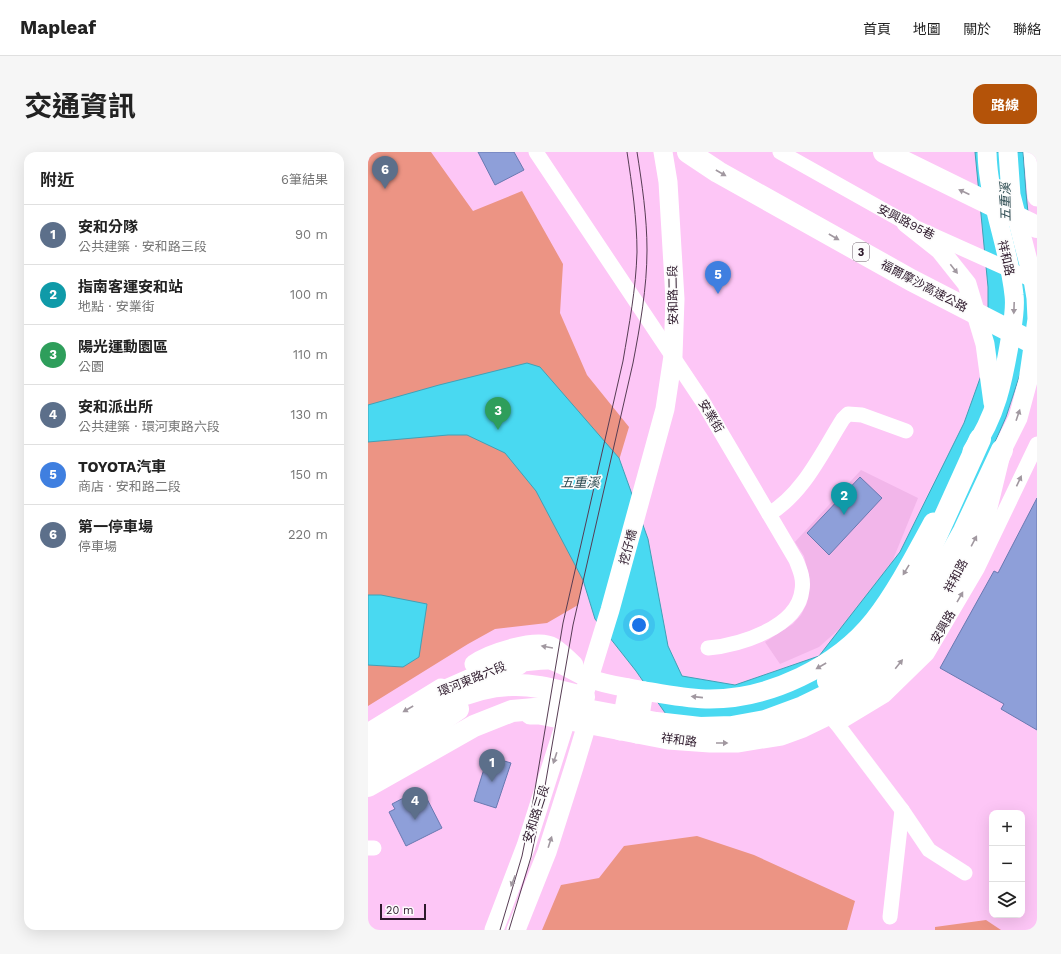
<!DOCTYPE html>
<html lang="zh-TW">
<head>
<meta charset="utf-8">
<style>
  body { margin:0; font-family:"Work Sans","Noto Sans TC",sans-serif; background:#f6f6f6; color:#222 }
  .controls { position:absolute; right:12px; bottom:12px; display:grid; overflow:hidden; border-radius:8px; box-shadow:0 4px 16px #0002 }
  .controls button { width:36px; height:36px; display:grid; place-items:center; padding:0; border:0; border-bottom:1px solid #e0e0e0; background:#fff; color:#222; font:20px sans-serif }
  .scale { position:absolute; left:12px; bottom:10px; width:46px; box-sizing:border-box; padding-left:4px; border:2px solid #2e1a2c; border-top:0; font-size:11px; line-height:14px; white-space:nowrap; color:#2e1a2c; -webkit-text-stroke:3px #fcfcfc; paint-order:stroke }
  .you { position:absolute; left:271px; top:473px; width:14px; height:14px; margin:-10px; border:3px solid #fff; border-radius:50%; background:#1a73e8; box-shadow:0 0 0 6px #1a73e833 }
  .badge { display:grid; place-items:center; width:26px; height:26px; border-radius:50%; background:#b45309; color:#fff; font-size:13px; font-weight:700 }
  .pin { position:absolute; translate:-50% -33px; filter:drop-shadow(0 1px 2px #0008) }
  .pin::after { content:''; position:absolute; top:21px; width:14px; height:12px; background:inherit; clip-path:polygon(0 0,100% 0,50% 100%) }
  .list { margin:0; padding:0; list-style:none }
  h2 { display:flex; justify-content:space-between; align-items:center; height:52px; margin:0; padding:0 16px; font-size:17px }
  h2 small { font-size:13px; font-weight:400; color:#767676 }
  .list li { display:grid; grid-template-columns:26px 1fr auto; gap:12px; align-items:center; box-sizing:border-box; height:60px; padding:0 16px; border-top:1px solid #e0e0e0 }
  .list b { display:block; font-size:15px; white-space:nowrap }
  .list p { margin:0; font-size:13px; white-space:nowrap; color:#767676 }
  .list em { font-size:13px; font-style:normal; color:#767676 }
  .icon { flex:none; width:22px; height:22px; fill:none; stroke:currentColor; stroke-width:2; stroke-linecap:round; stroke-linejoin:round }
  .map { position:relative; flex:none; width:669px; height:778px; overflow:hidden; border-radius:12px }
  header { display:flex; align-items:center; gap:24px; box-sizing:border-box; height:56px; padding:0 20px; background:#fff; border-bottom:1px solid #e0e0e0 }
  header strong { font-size:19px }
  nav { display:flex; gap:22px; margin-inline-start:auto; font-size:14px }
  .intro { display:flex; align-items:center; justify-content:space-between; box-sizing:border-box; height:96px; padding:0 24px }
  h1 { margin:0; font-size:28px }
  .button { padding:10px 18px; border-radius:12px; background:#b45309; color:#fff; font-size:14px; font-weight:700 }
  main { display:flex; gap:24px; padding:0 24px }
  aside { flex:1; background:#fff; border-radius:12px; box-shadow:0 4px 16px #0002 }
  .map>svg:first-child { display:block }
  .built { fill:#f2b6ea }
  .green { fill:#ec9484 }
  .water { fill:#49d9f1; stroke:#41a0b6 }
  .building { fill:#8e9fd9; stroke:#6979b1 }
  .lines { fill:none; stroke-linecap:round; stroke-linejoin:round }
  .minor { stroke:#fff; stroke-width:15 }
  .major { stroke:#fff; stroke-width:19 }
  .highway { stroke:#fff; stroke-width:22 }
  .tram { stroke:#563c53; stroke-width:1 }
  .oneway { fill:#a198a0 }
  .labels { text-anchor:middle; stroke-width:3.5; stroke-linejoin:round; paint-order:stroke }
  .shield { fill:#fcfcfc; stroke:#6c5e6a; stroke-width:1 }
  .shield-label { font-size:11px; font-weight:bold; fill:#2e1a2c }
  .street-label { font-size:12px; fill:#2e1a2c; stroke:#fcfcfc }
  .water-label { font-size:13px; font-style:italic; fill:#2e4c52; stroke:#fcfcfc }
</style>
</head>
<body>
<header>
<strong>Mapleaf</strong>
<nav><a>首頁</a><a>地圖</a><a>關於</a><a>聯絡</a></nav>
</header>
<div class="intro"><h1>交通資訊</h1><a class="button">路線</a></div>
<main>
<aside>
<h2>附近<small>6筆結果</small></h2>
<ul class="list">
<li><span class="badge" style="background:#5c6f8a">1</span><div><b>安和分隊</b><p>公共建築 · 安和路三段</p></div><em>90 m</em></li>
<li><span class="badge" style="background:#0f9aa8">2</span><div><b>指南客運安和站</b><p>地點 · 安業街</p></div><em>100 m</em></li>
<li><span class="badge" style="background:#2e9e5b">3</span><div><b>陽光運動園區</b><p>公園</p></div><em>110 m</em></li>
<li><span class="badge" style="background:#5c6f8a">4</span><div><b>安和派出所</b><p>公共建築 · 環河東路六段</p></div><em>130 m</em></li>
<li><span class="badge" style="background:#3f7fe0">5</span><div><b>TOYOTA汽車</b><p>商店 · 安和路二段</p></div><em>150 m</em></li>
<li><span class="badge" style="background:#5c6f8a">6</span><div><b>第一停車場</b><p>停車場</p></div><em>220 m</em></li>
</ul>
</aside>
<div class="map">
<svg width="669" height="778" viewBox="0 0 669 778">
  <rect width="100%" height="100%" fill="#fdc6f6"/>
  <polygon class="built" points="493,318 550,346 524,410 478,471 451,495 412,512 397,490 425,472 433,463 439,451 441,439 441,424 436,404 427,390"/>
  <g class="green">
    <polygon points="0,0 63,0 105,59 154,39 195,112 192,161 219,223 261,275 215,428 210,453 179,471 127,477 100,492 0,554"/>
    <polygon points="329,684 386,703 487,749 479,778 174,778 193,733 231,726 256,694"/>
    <polygon points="618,768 633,778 567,778 567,775"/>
  </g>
  <g class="water">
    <polygon points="607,0 655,0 658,41 669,147 669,170 638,265 546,475 412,585 302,568 268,519 227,467 215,428 168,339 137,301 99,283 80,283 0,290 0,253 71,233 159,211 172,215 251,306 280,387 300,494 314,524 367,533 451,504 532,400 596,271 620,204 620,135"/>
    <polygon points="0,443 13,443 59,452 51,505 35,515 0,513"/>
  </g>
  <g class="building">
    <polygon points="110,0 146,0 156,18 127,33"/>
    <polygon points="492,325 514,346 461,403 439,381"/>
    <polygon points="669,346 669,578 633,557 636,552 572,516 626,419 630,421"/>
    <polygon points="120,604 143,611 128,656 106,649"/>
    <polygon points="45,641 48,647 57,643 74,676 38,694 21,660 27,657 24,652"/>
  </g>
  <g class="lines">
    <g class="minor">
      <path d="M168,0l167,250 93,158c4,10 8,19 6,30 -4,38 -63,55 -94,58"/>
      <polyline points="412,0 542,73 669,130"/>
      <path d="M401,362c35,-21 53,-62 74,-95l5,-5 14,1 44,16"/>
      <polyline points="460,562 469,572 517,543 559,502 609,417 669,292"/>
      <polyline points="469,572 534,658 561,698 597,721"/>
      <polyline points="0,696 6,696"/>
      <polyline points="522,765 534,658"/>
    </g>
    <g class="major">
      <polyline points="665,0 669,45"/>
      <polyline points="538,71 572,98 599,132 617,192 625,251"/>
      <path d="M604,299c24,-35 31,-69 38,-111 2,-14 6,-30 4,-45 -5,-49 -26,-94 -27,-143"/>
      <path d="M106,512c14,-10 63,-27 79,-17 8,5 15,12 21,18"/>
      <path d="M62,544l75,-33c13,1 35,-4 45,-3 12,3 26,13 38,18 18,7 37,9 56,13 21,3 44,8 66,8 59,0 127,-32 164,-79 23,-30 41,-65 59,-98"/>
      <polyline points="162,563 171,563 300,588 342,591 369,591 413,584 435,576 493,548 517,529 556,481 616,372 634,298 650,266 660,229 669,167 668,146 665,128 643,43 640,0"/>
      <polyline points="252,579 260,536"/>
      <polyline points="0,581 73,536"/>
      <polyline points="269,582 276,539"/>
      <polyline points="126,778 158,694 198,568 214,549 242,458 297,257 305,204 307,147 300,30 295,0"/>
      <polyline points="148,778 179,700 206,615 219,572 216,560"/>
    </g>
    <g class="highway">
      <polyline points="320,0 350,20 543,128 669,193"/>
      <polyline points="516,0 669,75"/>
      <polyline points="460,529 497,504 528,463 551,422 612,287"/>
      <polyline points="112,532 150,512"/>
      <path d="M0,596c45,-27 90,-62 144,-63 24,-1 49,7 72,12"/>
      <polyline points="0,613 60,578 90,557"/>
      <polyline points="0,634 106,574 144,559 189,555 213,557 288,571 332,576 364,575 397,569 435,555 464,541 507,518 531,491 544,472 596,379 634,298"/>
    </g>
    <g class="tram">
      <path d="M132,778l22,-74 10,-49 31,-184 60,-262c6,-36 13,-72 14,-109 0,-33 -5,-67 -10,-100"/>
      <path d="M141,778l22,-73 10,-48 32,-184 60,-262c7,-37 14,-75 14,-113 0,-33 -5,-66 -10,-98"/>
    </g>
  </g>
  <defs><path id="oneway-solid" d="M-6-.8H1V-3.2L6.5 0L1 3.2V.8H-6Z"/></defs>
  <g class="oneway">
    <use href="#oneway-solid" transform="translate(353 21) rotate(30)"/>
    <use href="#oneway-solid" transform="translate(596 40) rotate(-155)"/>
    <use href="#oneway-solid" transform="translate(466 85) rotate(30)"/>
    <use href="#oneway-solid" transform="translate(586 117) rotate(52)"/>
    <use href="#oneway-solid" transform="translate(646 156) rotate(92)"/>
    <use href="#oneway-solid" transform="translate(650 263) rotate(-71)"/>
    <use href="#oneway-solid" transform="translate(651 329) rotate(-65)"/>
    <use href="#oneway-solid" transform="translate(606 389) rotate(-62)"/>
    <use href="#oneway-solid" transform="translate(538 418) rotate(121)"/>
    <use href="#oneway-solid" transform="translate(592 445) rotate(-60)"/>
    <use href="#oneway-solid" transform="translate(179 495) rotate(-170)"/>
    <use href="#oneway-solid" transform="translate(531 512) rotate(-51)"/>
    <use href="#oneway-solid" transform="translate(453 514) rotate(150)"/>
    <use href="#oneway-solid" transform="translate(329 545) rotate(-174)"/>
    <use href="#oneway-solid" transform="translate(40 557) rotate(150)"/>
    <use href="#oneway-solid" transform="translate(354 591)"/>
    <use href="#oneway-solid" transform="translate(187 606) rotate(108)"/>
    <use href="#oneway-solid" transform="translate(182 690) rotate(-72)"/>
    <use href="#oneway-solid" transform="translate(145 729) rotate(111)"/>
  </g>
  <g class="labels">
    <rect class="shield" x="485" y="91" width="16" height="18" rx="3"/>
    <g class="shield-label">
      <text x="493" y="104">3</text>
    </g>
    <g class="street-label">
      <text transform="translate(538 70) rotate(27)" y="4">安興路95巷</text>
      <text transform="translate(638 106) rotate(77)" y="4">祥和路</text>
      <text transform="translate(556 134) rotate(28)" y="4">福爾摩沙高速公路</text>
      <text transform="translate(305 143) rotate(-91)" y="4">安和路二段</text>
      <text transform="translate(343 264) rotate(59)" y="4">安業街</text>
      <text transform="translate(260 395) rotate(-75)" y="4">挖仔橋</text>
      <text transform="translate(588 424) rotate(-62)" y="4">祥和路</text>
      <text transform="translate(575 475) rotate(-60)" y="4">安興路</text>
      <text transform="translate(104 527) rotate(-22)" y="4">環河東路六段</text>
      <text transform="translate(311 588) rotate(7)" y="4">祥和路</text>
      <text transform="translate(168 662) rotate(-72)" y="4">安和路三段</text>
    </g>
    <g class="water-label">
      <text transform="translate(637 50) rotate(-91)" y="5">五重溪</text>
      <text x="212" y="335">五重溪</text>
    </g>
  </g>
</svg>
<div class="controls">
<button>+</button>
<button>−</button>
<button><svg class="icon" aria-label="layers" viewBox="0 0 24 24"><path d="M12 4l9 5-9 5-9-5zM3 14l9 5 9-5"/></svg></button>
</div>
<div class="scale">20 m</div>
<div class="you"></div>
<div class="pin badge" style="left:124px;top:630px;background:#5c6f8a">1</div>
<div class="pin badge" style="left:476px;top:363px;background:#0f9aa8">2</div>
<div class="pin badge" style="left:130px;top:278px;background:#2e9e5b">3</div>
<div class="pin badge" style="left:47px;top:668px;background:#5c6f8a">4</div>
<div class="pin badge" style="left:350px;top:142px;background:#3f7fe0">5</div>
<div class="pin badge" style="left:17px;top:37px;background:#5c6f8a">6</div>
</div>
</main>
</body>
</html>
